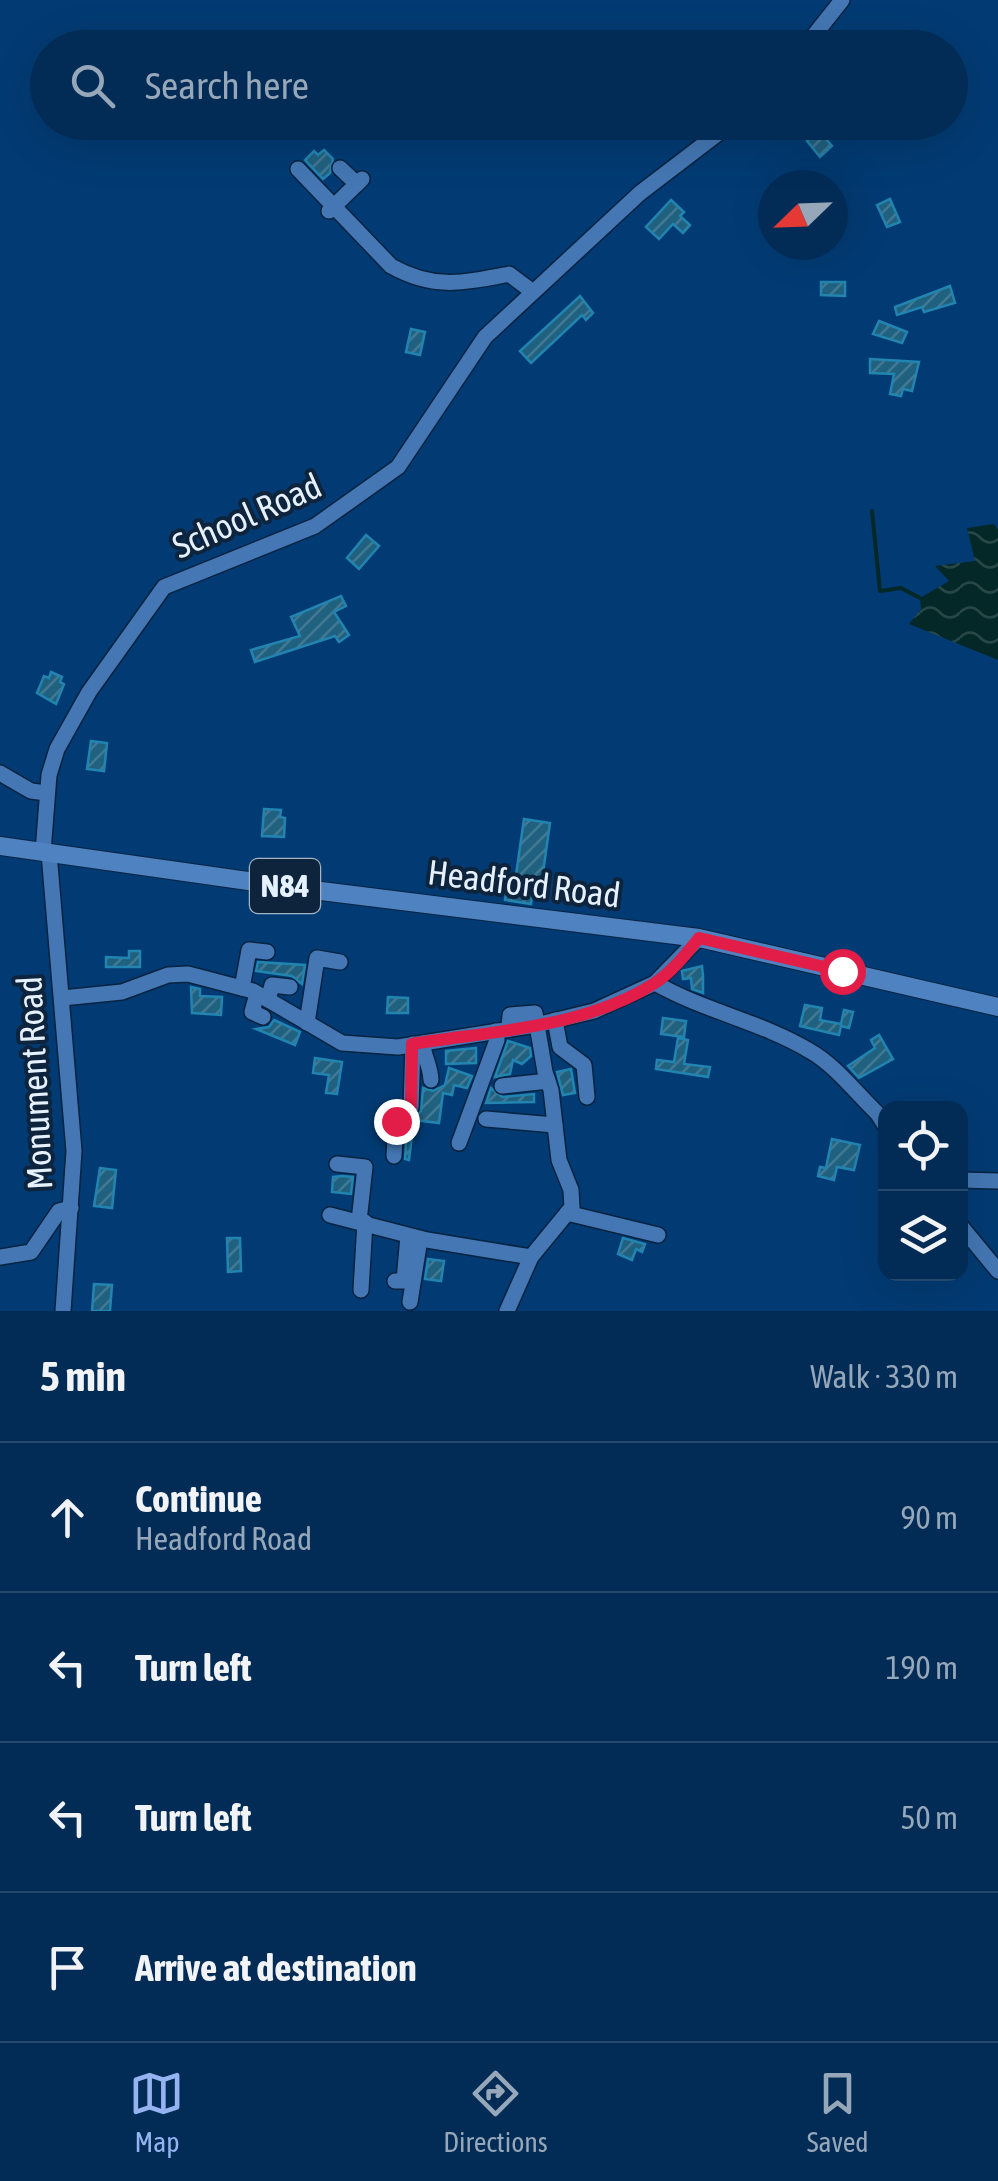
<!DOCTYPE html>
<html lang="en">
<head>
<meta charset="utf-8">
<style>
  body { margin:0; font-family:"Asap Condensed",sans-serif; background:#103860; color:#f1f3f6 }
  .controls { position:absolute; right:30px; bottom:30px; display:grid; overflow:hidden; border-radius:20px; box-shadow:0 10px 40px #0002 }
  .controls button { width:90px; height:90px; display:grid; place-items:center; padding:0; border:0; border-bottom:2px solid #23486c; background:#022c56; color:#f1f3f6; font:50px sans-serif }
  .compass { position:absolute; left:758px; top:170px; width:90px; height:90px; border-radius:50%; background:#022c56; box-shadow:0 10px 40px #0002; rotate:247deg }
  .stop { position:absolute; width:30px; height:30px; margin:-22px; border:8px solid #e11d48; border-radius:50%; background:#fff }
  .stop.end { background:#e11d48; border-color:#fff; box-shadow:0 2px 10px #0008 }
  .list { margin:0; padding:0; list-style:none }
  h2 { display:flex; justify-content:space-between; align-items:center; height:130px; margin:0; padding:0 40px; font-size:42px }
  h2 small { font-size:32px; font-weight:400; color:#96a7b9 }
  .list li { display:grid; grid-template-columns:65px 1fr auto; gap:30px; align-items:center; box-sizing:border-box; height:150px; padding:0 40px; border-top:2px solid #23486c }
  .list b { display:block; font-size:38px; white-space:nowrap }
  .list p { margin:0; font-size:32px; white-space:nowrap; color:#96a7b9 }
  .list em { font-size:32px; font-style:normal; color:#96a7b9 }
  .icon { flex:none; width:55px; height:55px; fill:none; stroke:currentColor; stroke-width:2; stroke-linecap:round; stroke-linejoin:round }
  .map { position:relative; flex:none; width:998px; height:1311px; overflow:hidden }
  .search { position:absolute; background:#022c56; box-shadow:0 10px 40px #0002; left:30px; right:30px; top:30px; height:110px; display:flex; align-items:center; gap:25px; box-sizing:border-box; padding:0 35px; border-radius:55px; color:#96a7b9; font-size:38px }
  .sheet { height:730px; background:#022c56 }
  nav { display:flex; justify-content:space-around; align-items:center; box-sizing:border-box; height:140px; border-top:2px solid #23486c; background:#022c56; font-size:28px; color:#96a7b9 }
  nav a { display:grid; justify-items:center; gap:5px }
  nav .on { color:#95b2f1 }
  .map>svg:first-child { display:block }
  .water { fill:url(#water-waves) }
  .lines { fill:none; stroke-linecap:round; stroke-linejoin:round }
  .stream { stroke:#032827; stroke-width:4 }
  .building { fill:url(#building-hatch); stroke:#2284b0; stroke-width:2.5 }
  .minor-casing { stroke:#082341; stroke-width:18 }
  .major-casing { stroke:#082341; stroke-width:20 }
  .minor { stroke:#4477b3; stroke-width:15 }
  .major { stroke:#4f82c0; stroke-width:18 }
  .route { stroke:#e11d48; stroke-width:12 }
  .labels { text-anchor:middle; stroke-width:8; stroke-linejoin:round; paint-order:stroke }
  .shield { fill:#0e243c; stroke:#a5b4c4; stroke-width:2.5 }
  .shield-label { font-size:32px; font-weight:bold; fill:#e6f1ff }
  .street-label { font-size:35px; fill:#e6f1ff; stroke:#0e243c }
</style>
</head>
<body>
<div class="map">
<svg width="998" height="1311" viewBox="0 0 998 1311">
  <defs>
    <pattern id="water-waves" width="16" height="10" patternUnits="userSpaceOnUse" patternTransform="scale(2.5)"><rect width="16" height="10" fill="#032827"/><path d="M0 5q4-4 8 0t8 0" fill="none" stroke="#284847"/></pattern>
    <pattern id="building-hatch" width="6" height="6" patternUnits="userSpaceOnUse" patternTransform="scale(2.5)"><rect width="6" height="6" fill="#216180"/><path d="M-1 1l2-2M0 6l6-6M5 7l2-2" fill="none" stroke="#417893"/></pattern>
  </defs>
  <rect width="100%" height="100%" fill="#023b73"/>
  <polygon class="water" points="994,524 998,530 998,660 909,624 921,609 920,598 949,581 935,566 975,561 967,528"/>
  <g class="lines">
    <polyline class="stream" points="872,511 880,591 901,588 920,598"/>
  </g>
  <g class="building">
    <polygon points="825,125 833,134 826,139 832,146 820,157 807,141"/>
    <polygon points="324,150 333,159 330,173 323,179 305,160 314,151 318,155"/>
    <polygon points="890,199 900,222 887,227 877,205"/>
    <polygon points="671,200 684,212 680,216 690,225 683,233 673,224 659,239 646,227"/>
    <polygon points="821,282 845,282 845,296 821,295"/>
    <polygon points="950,286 955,303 924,312 922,307 897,315 895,307"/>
    <polygon points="580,296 593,313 586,320 582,315 531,363 520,351"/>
    <polygon points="879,321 907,332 902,343 873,334"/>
    <polygon points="411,329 425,332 420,355 406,352"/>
    <polygon points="870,359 919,362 912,391 903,389 901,396 890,394 894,374 870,373"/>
    <polygon points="366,535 379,546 359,569 347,558"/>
    <polygon points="341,596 346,606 334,612 349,635 339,642 335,636 255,662 251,650 300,636 291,617"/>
    <polygon points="51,672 62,677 60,682 64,684 56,704 37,693 44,676 49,678"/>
    <polygon points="91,741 107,743 104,771 87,769"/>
    <polygon points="264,809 281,810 280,817 285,818 284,837 262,836"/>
    <polygon points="524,819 550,823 541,887 533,886 531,904 505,900 507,888 514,889"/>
    <polygon points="129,951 140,951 140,967 106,967 106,957 129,958"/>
    <polygon points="258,962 305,965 302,984 292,976 256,971"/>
    <polygon points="702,966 703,976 703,993 692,989 691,978 683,979 682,971"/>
    <polygon points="191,987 200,989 200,996 222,997 221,1015 192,1013"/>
    <polygon points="388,997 408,998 408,1013 387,1013"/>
    <polygon points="805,1005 822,1008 820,1020 841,1024 844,1010 853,1012 849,1028 841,1026 839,1035 800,1026"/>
    <polygon points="663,1018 686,1021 684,1037 661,1034"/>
    <polygon points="274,1020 300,1032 295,1045 256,1029 269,1027"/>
    <polygon points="879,1035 893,1059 859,1078 848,1066 875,1048 871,1040"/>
    <polygon points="678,1038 688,1040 684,1064 710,1067 708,1077 656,1069 657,1060 674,1062"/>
    <polygon points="508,1041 530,1048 531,1056 522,1064 513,1060 510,1074 495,1077"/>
    <polygon points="476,1048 476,1063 446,1064 446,1051"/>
    <polygon points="315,1058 342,1062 337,1094 326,1093 329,1075 313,1073"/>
    <polygon points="449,1068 472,1076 467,1088 454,1085 452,1095 443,1093 439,1123 414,1120 409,1160 405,1159 407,1126 421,1111 423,1088 433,1091 445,1085"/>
    <polygon points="571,1069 575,1093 563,1095 557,1072"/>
    <polygon points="491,1088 502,1097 534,1094 534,1102 486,1103"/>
    <polygon points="832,1139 860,1145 854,1170 837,1167 834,1180 818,1176 820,1167 826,1168"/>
    <polygon points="100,1168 116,1170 112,1208 94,1206"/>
    <polygon points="342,1176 353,1177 351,1194 332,1192 333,1177"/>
    <polygon points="227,1238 240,1238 241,1271 228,1272"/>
    <polygon points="623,1238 645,1244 642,1252 636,1249 632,1260 618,1254"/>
    <polygon points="428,1259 444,1261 441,1281 425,1279"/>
    <polygon points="94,1284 112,1285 110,1311 92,1311"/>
  </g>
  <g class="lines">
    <g class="minor-casing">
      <g id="minor">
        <polyline points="804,48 842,0"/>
        <polyline points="340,168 357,184"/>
        <path d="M298,169l93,97c43,24 72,17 118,8l24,18"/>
        <polyline points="329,211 362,179"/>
        <polyline points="0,773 31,791 46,793"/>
        <polyline points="43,852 49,775 57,749 89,692 164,587 315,526 398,467 485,337 640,193 733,122"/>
        <polyline points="49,853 74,1151 63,1311"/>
        <path d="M655,983c49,28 107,39 155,68 25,14 47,43 68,63l8,13"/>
        <polyline points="242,988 249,950 267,952"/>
        <polyline points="257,994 252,1012 263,1017"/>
        <polyline points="62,998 122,992 168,975 188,974 253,991 342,1043 398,1047 536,1025 594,1011 655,983 699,938"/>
        <polyline points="268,1000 272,985 290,987"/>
        <polyline points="555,1020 560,1047 584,1065 587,1097"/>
        <polyline points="307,1023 317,958 340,962"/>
        <path d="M423,1043c0,13 7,20 8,37"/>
        <polyline points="502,1086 548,1081"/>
        <polyline points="486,1119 555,1125"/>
        <polyline points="459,1143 497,1040 496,1031"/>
        <polyline points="394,1156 396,1121 411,1107 413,1044"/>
        <polyline points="337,1164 365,1167 359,1221"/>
        <polyline points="960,1180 998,1181"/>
        <polyline points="567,1213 658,1235"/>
        <polyline points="330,1215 427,1240 531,1257"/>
        <polyline points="960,1225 998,1271"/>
        <polyline points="0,1257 31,1252 59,1211 71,1208"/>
        <polyline points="395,1281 404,1281 408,1236"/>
        <polyline points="361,1290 365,1222"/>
        <polyline points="410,1302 420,1239"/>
        <polyline points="507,1311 531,1257 572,1207 571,1190 559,1160 551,1090 545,1072 535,1013 510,1015 509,1029"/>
      </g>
    </g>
    <g class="major-casing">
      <polyline id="major" points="0,846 305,889 699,938 998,1007"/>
    </g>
    <use href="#minor" class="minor"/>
    <use href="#major" class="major"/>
  </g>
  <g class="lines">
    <path class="route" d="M396,1121l15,-14 1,-63c80,-13 173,-16 243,-61 17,-11 31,-29 44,-45l143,33"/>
  </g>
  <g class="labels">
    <rect class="shield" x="250" y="859" width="70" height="54" rx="8"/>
    <g class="shield-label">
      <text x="285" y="897">N84</text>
    </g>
    <g class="street-label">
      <text transform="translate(247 516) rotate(-24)" y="12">School Road</text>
      <text transform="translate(524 884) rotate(7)" y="12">Headford Road</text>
      <text transform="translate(35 1083) rotate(-93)" y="12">Monument Road</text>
    </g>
  </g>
</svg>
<div class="controls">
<button><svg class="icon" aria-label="locate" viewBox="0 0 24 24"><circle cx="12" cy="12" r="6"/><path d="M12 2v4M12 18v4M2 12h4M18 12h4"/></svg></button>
<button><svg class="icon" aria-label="layers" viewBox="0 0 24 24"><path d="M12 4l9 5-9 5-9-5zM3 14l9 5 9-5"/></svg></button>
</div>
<svg class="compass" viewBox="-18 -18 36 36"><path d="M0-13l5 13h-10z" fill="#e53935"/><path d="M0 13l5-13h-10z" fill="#96a7b9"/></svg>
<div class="stop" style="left:842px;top:971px"></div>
<div class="stop end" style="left:396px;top:1121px"></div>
<div class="search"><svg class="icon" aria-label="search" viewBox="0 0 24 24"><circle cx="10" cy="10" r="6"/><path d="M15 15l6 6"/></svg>Search here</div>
</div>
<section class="sheet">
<h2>5 min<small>Walk · 330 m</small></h2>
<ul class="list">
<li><svg class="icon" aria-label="ahead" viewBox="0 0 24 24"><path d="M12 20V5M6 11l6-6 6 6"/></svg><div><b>Continue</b><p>Headford Road</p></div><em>90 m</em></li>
<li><svg class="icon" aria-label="left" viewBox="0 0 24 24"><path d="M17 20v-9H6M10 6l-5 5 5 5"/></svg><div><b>Turn left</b></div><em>190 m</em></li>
<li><svg class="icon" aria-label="left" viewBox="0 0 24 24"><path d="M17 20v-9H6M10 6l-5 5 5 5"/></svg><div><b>Turn left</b></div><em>50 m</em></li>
<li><svg class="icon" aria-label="arrive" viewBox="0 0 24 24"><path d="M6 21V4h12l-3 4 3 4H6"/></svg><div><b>Arrive at destination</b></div></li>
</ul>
</section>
<nav>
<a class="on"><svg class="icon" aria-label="map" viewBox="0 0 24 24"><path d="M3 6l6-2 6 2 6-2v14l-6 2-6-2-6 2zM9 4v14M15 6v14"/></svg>Map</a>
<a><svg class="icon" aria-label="directions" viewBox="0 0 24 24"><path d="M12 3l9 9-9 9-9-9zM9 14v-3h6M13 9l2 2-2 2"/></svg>Directions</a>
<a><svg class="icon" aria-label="saved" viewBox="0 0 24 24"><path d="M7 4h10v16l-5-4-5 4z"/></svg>Saved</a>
</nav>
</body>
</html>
